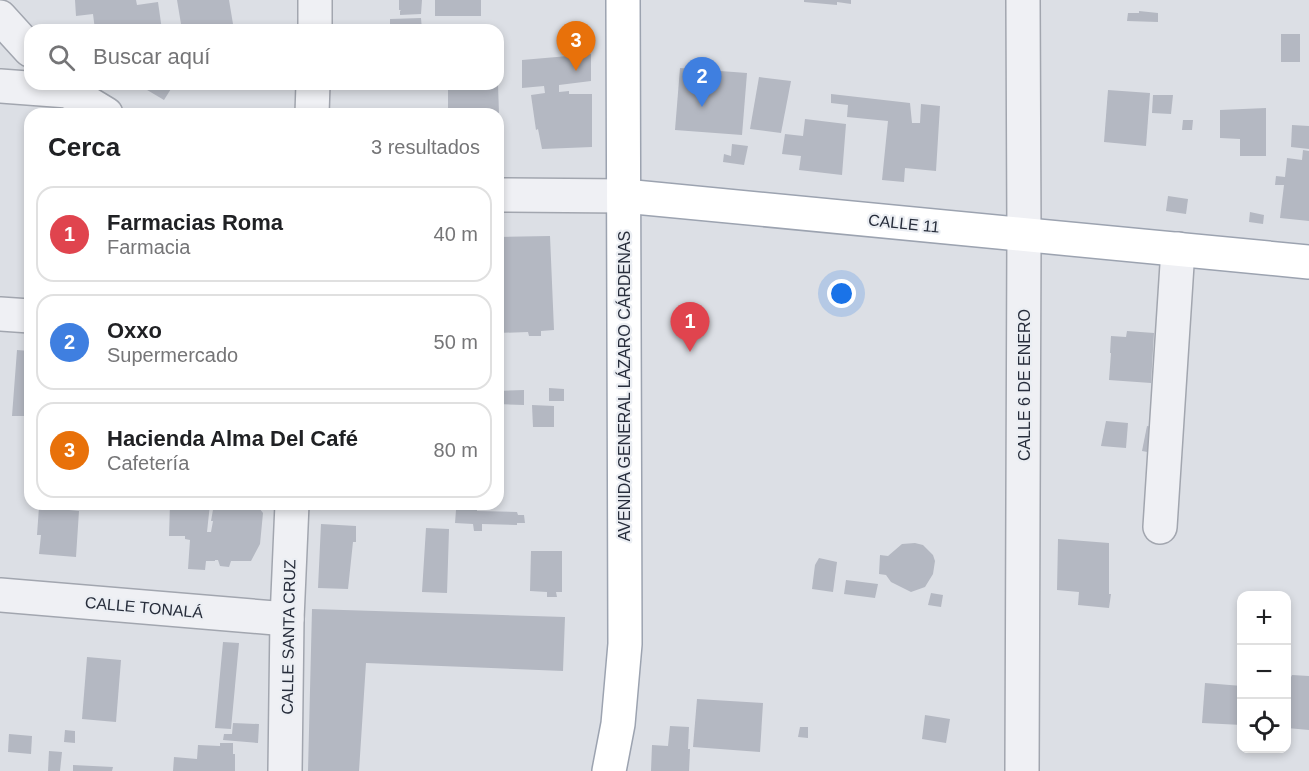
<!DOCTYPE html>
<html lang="es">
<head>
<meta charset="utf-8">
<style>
  body { margin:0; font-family:Helvetica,sans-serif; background:#f6f6f6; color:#202124 }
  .controls { position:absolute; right:18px; bottom:18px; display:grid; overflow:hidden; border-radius:12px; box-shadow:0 3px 9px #0003 }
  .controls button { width:54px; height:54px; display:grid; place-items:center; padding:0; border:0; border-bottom:2px solid #e0e0e0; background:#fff; color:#202124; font:30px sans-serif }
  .you { position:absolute; left:842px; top:294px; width:21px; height:21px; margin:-15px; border:4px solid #fff; border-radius:50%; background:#1a73e8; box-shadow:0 0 0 9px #1a73e833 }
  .badge { display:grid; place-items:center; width:39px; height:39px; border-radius:50%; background:#c54650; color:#fff; font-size:20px; font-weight:700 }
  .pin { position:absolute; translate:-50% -50px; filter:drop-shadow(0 2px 3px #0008) }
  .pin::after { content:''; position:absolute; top:32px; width:21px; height:18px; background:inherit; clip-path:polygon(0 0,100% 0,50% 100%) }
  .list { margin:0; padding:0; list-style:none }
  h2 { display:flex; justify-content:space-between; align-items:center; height:78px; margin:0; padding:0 24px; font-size:26px }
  h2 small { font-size:20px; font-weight:400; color:#757577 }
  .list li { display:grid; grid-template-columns:39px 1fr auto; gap:18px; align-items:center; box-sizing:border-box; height:96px; margin:0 12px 12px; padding:0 12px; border:2px solid #e0e0e0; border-radius:18px }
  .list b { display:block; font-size:22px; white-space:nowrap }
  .list p { margin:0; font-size:20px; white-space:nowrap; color:#757577 }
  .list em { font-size:20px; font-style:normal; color:#757577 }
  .icon { flex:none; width:33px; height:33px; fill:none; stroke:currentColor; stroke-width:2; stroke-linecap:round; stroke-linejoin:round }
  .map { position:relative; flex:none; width:1309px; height:771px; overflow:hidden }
  .search { position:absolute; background:#fff; box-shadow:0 3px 9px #0003; left:24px; top:24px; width:480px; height:66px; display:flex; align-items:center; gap:15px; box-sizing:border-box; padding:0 21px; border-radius:18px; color:#757577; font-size:22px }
  .panel { position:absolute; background:#fff; box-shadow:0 3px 9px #0003; left:24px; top:108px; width:480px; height:402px; border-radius:18px }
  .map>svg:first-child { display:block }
  .building { fill:#b4b8c2 }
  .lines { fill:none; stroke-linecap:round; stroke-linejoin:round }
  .minor-casing { stroke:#a2a6af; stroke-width:36 }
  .major-casing { stroke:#9ca3b0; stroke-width:36 }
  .minor { stroke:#eff0f4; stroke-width:33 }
  .major { stroke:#fff; stroke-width:33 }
  .labels { text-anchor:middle; stroke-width:4.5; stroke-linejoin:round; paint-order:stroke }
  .street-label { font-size:16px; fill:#272d3b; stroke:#ebeef3 }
</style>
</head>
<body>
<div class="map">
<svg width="1309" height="771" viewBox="0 0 1309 771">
  <rect width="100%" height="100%" fill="#dcdfe5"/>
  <g class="building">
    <polygon points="75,0 136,0 137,5 158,2 162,30 95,30 93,14 76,16"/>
    <polygon points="177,0 229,0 234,30 182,30"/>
    <polygon points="399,0 422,0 421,14 400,15 400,11 401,10 399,10"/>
    <rect x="435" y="0" width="46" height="16"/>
    <polygon points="804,0 851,0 851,4 837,2 837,5 804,2"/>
    <polygon points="1139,11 1158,13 1158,22 1127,21 1128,13 1139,13"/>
    <polygon points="421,18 422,30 390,30 390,19"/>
    <rect x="1281" y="34" width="19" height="28"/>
    <polygon points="591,54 591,81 559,85 559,92 569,91 569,94 592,94 592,147 542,149 538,129 536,130 531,95 545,93 544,86 522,88 522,60"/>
    <polygon points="680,68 747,73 742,135 675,130"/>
    <polygon points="759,77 791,81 781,133 750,129"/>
    <polygon points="137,84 174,84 164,100"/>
    <polygon points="448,84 498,84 499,114 448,114"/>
    <polygon points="1108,90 1150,93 1146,146 1104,142"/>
    <polygon points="831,94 910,103 912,123 920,123 921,104 940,106 936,171 905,168 904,182 882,180 888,121 847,117 848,105 831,103"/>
    <polygon points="1153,95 1173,95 1171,114 1152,113"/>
    <polygon points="1266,108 1266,156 1240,156 1240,139 1220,138 1220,110"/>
    <polygon points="805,119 846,124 842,175 799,170 801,156 782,154 785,134 803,136"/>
    <polygon points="1183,120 1193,120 1192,130 1182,130"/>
    <polygon points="1292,125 1309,126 1309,149 1291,147"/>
    <polygon points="732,144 748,146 744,165 723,162 724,154 731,156"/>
    <polygon points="1303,150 1309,151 1309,221 1280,218 1284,185 1275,185 1276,176 1285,177 1287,158 1302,160"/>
    <polygon points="1168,196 1188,199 1186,214 1166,211"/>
    <polygon points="1250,212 1264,215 1263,224 1249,222"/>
    <polygon points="550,236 554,330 541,331 541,336 529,336 528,332 498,333 498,237"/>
    <polygon points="1127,331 1154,333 1151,383 1109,380 1111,353 1110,353 1111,336 1126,337"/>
    <polygon points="17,350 30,351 30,410 26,410 26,416 12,416"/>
    <polygon points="549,388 564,389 564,401 549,401"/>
    <polygon points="524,390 524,405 498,404 498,391"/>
    <polygon points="532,405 554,406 554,427 533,427"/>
    <polygon points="1106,421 1128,423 1126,448 1101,446"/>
    <polygon points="1147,426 1158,428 1153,453 1142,451"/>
    <polygon points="170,504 210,504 207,532 211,532 213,521 211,521 214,504 256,504 263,513 260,544 251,561 231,561 229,567 220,566 218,560 215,560 215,561 206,561 205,570 188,569 190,540 185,539 185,536 169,536"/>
    <polygon points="467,505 477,505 477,511 517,512 518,515 524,515 525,523 517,523 517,525 482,524 482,531 474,531 473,524 455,523 456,510 467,510"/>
    <polygon points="39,507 79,511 76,557 39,554 41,535 37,535"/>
    <polygon points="321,524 356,526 356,542 353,542 348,589 318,588"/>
    <polygon points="426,528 449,529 447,593 422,592"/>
    <polygon points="1058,539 1109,543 1109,594 1111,594 1109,608 1078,605 1079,592 1057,590"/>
    <polygon points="915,543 923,545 933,555 935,561 933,574 925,587 911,592 891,582 886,575 879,574 880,555 888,556 902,544"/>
    <polygon points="531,551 562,551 562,592 556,592 557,597 547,597 547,592 530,591"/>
    <polygon points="819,558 837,562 833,592 812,589 815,565"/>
    <polygon points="846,580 878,584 875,598 844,594"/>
    <polygon points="931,593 943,595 941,607 928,605"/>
    <polygon points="312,609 565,617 563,671 366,663 359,771 308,771"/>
    <polygon points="223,642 239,643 231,729 215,728"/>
    <polygon points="87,657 121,660 116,722 82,719"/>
    <polygon points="1292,675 1309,676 1309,730 1287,728 1287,676 1291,677"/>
    <polygon points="1205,683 1242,686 1242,725 1202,723"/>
    <polygon points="697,699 763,703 760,752 693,747"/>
    <polygon points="925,715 950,719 946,743 922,739"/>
    <polygon points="233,723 259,724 258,743 223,740 224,734 232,734"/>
    <polygon points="670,726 689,727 688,749 690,749 689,771 651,771 652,745 668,746"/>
    <polygon points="800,727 808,727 808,738 798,737"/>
    <polygon points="65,730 75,731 75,743 64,742"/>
    <polygon points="9,734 32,736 31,754 8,752"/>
    <polygon points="220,743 233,743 233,754 235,754 235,771 173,771 174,757 197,759 198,745 220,746"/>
    <polygon points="49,751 62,752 60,771 48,771"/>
    <polygon points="73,765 113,767 112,771 73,771"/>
  </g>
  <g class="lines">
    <g class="minor-casing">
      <g id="minor">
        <polyline points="0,17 30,50"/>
        <polyline points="315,30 315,0"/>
        <polyline points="62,84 68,91 106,114"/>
        <polyline points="0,86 68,91"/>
        <polyline points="312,114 313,84"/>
        <polyline points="498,195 624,196"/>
        <polyline points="0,314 30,316"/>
        <polyline points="1160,527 1178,249"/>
        <polyline points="0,595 287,619"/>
        <polyline points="285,771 287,619 292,504"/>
        <polyline points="1022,771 1024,234 1023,0"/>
      </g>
    </g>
    <g class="major-casing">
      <g id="major">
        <polyline points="624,196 1309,262"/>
        <polyline points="609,771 618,724 625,644 623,0"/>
      </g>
    </g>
    <use href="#minor" class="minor"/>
    <use href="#major" class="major"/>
  </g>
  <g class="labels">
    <g class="street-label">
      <text transform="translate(904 223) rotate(6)" y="6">CALLE 11</text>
      <text transform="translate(1024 385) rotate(-90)" y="6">CALLE 6 DE ENERO</text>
      <text transform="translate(624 386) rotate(-90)" y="6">AVENIDA GENERAL LÁZARO CÁRDENAS</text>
      <text transform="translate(144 607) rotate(5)" y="6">CALLE TONALÁ</text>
      <text transform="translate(288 637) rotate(-89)" y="6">CALLE SANTA CRUZ</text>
    </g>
  </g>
</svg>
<div class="controls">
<button>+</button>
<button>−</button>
<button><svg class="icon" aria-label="locate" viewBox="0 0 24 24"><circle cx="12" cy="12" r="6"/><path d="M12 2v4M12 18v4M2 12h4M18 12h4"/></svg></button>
</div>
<div class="you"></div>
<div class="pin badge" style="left:690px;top:352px;background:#e0444e">1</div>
<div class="pin badge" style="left:702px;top:107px;background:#3f7fe0">2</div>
<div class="pin badge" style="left:576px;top:71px;background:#e8710a">3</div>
<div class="search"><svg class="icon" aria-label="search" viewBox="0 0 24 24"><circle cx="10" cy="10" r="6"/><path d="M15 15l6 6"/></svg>Buscar aquí</div>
<section class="panel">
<h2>Cerca<small>3 resultados</small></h2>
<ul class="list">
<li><span class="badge" style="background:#e0444e">1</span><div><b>Farmacias Roma</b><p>Farmacia</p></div><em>40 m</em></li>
<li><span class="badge" style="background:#3f7fe0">2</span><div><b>Oxxo</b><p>Supermercado</p></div><em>50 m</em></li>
<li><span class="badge" style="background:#e8710a">3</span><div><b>Hacienda Alma Del Café</b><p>Cafetería</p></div><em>80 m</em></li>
</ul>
</section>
</div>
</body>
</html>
